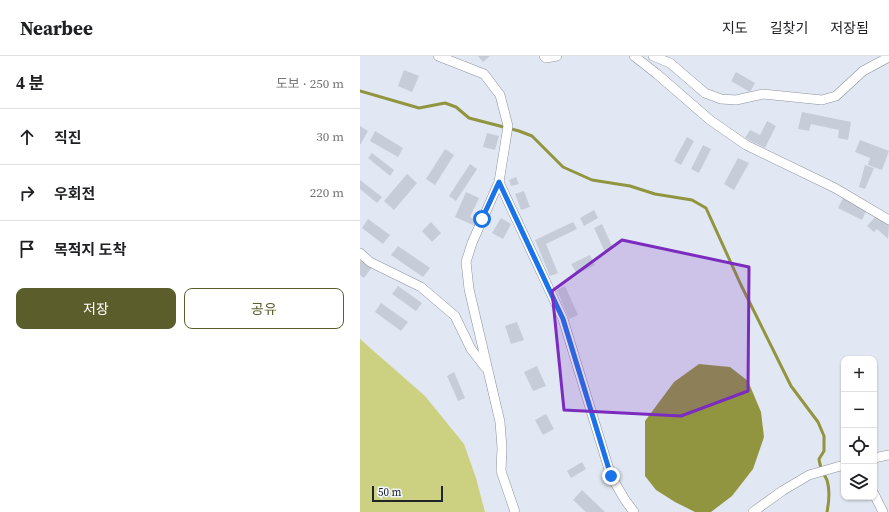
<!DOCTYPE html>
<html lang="ko">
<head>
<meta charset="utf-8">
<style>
  body { margin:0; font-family:"Source Serif 4","Noto Sans KR",serif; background:#f6f6f6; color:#202124 }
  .controls { position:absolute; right:12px; bottom:12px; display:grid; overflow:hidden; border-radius:8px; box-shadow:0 1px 3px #0004 }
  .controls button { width:36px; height:36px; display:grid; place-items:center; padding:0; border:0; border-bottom:1px solid #e0e0e0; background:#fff; color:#202124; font:20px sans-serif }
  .scale { position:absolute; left:12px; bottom:10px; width:71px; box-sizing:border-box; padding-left:4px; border:2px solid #222428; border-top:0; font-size:11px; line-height:14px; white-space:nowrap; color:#222428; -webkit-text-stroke:3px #f0f5fe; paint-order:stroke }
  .stop { position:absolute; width:12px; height:12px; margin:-9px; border:3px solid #1a73e8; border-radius:50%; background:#fff }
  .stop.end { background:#1a73e8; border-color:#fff; box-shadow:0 1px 4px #0008 }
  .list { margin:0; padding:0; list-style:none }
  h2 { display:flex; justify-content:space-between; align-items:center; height:52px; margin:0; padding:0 16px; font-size:17px }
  h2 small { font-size:13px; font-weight:400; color:#757577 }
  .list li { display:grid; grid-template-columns:26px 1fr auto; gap:12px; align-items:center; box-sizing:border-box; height:56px; padding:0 16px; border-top:1px solid #e0e0e0 }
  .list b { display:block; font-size:15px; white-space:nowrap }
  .list em { font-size:13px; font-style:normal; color:#757577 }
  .actions { display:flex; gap:8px; padding:12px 16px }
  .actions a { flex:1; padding:9px 0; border:1px solid #5b5e2b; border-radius:8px; text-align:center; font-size:14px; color:#5b5e2b }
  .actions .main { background:#5b5e2b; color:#fff }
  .icon { flex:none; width:22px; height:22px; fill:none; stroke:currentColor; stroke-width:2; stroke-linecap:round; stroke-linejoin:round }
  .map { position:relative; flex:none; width:529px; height:456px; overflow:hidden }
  header { display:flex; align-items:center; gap:24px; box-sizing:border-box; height:56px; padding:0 20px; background:#fff; border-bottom:1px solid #e0e0e0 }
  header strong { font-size:19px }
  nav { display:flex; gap:22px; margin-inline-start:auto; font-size:14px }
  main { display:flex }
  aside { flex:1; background:#fff }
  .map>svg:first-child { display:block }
  .green { fill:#ccd181 }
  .water { fill:#91953f }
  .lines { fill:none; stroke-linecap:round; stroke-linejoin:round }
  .stream { stroke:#91953f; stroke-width:3 }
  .building { fill:#c7cdd8 }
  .minor-casing { stroke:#8c929c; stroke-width:10 }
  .minor { stroke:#fff; stroke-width:9 }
  .route { stroke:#1a73e8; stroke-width:5 }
  .marked { fill:#7b2cbf; fill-opacity:0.2; stroke:#7b2cbf; stroke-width:3; stroke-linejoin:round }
</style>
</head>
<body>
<header>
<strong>Nearbee</strong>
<nav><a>지도</a><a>길찾기</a><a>저장됨</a></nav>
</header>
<main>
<aside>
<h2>4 분<small>도보 · 250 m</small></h2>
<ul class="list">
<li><svg class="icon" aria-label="ahead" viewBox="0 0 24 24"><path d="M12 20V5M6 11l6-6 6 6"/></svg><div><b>직진</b></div><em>30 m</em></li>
<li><svg class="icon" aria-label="right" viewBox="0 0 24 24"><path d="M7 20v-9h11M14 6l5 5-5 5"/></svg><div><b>우회전</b></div><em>220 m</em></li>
<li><svg class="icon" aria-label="arrive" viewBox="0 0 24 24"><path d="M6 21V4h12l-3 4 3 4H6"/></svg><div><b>목적지 도착</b></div></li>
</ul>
<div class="actions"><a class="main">저장</a><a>공유</a></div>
</aside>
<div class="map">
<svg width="529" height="456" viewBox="0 0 529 456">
  <rect width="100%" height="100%" fill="#e2e8f3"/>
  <polygon class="green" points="0,283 65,340 104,388 116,422 125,456 0,456"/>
  <polygon class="water" points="339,308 370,311 388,325 401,356 404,381 393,413 372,440 351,456 335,456 315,446 296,434 285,420 285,365 314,326"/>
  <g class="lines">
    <path class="stream" d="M0,35l59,17 26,-5 11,4 13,11 50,13 13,5 31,31 29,13 38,6 25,8 37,6 14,8 35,77 50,101 27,36 6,14v15l-5,8c1,9 4,14 8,21 3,10 2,22 0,32"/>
  </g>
  <g class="building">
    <polygon points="118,0 130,0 123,6"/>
    <polygon points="44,14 59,20 52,36 38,30"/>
    <polygon points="376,16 395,27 390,36 371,25"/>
    <polygon points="442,56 491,66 488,84 478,82 479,74 451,68 449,75 438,73"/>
    <polygon points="407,65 416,70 405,92 385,82 390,74 400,79"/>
    <polygon points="0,70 8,75 0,89"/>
    <polygon points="15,75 43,92 38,101 10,85"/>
    <polygon points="127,77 139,80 135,94 123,91"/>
    <polygon points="327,81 334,85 321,109 314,105"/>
    <polygon points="500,84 529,95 522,114 508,109 510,102 495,96"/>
    <polygon points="343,89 351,93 339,117 331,113"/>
    <polygon points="85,93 94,99 75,129 66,123"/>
    <polygon points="12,97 34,114 30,120 8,102"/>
    <polygon points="378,102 389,107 374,134 364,128"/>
    <polygon points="110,108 117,113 96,145 89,140"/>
    <polygon points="505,109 514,112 505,133 499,131"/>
    <polygon points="47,118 57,127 34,154 24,145"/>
    <polygon points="156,121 159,128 151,130 149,124"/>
    <polygon points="0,124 22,141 17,147 0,133"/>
    <polygon points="164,135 170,151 161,154 155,138"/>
    <polygon points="106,136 119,142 110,161 117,164 115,170 95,161"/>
    <polygon points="483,142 507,153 502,164 478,152"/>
    <polygon points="234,154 238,162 224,170 220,162"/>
    <polygon points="517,159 529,170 528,183 517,173 514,176 507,170"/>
    <polygon points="141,162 151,168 143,183 132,177"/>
    <polygon points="8,163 30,179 23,188 2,172"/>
    <polygon points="71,166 81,177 72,186 62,175"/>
    <polygon points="213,166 217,173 186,188 198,217 190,220 175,184"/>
    <polygon points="242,168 253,192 245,196 234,172"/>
    <polygon points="38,190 70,212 63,221 31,199"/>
    <polygon points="230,199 235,209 217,218 211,208"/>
    <polygon points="2,203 13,210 4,222 0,219 0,206"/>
    <polygon points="38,230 62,247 56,255 32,238"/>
    <polygon points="205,230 218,259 209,263 197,234"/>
    <polygon points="21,247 48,266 41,275 15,256"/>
    <polygon points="157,266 164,284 151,288 145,270"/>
    <polygon points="177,310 186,330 173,335 164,316"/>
    <polygon points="94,316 105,342 98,345 87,320"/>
    <polygon points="186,358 194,373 183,379 175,364"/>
    <polygon points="222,406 226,413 211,422 207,415"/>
    <polygon points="222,434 245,456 226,456 213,444"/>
  </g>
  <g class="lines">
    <g class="minor-casing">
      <g id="minor">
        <polyline points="78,0 124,18 140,39 148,70 139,126 112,187 106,206 109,233 140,366 142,392 141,415 155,456"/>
        <polyline points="184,0 186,2 197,0"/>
        <polyline points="274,0 297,18 350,64 386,89 475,132 529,164"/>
        <polyline points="293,0 310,7 345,37 361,43 376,44 403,38 462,44 476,40 503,15 529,1"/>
        <polyline points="139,126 203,263 251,420 265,444 274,456"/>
        <polyline points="0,197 10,206 61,231 95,260 111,293 125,311"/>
        <polyline points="514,402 529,399"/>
        <polyline points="514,438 523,456"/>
        <polyline points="393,456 422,435 449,419 484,409"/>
      </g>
    </g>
    <use href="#minor" class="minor"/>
  </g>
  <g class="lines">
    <polyline class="route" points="122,163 139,126 203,263 251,420"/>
  </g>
  <path class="marked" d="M262,184l127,27 -1,124 -67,25 -117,-6 -12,-119z"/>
</svg>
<div class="controls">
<button>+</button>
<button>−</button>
<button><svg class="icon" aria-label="locate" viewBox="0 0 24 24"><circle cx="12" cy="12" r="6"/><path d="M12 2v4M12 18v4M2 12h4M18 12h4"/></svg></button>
<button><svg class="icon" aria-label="layers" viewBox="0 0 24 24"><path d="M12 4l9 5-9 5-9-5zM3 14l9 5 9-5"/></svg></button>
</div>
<div class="scale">50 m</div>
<div class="stop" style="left:122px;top:163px"></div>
<div class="stop end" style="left:251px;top:420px"></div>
</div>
</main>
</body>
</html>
